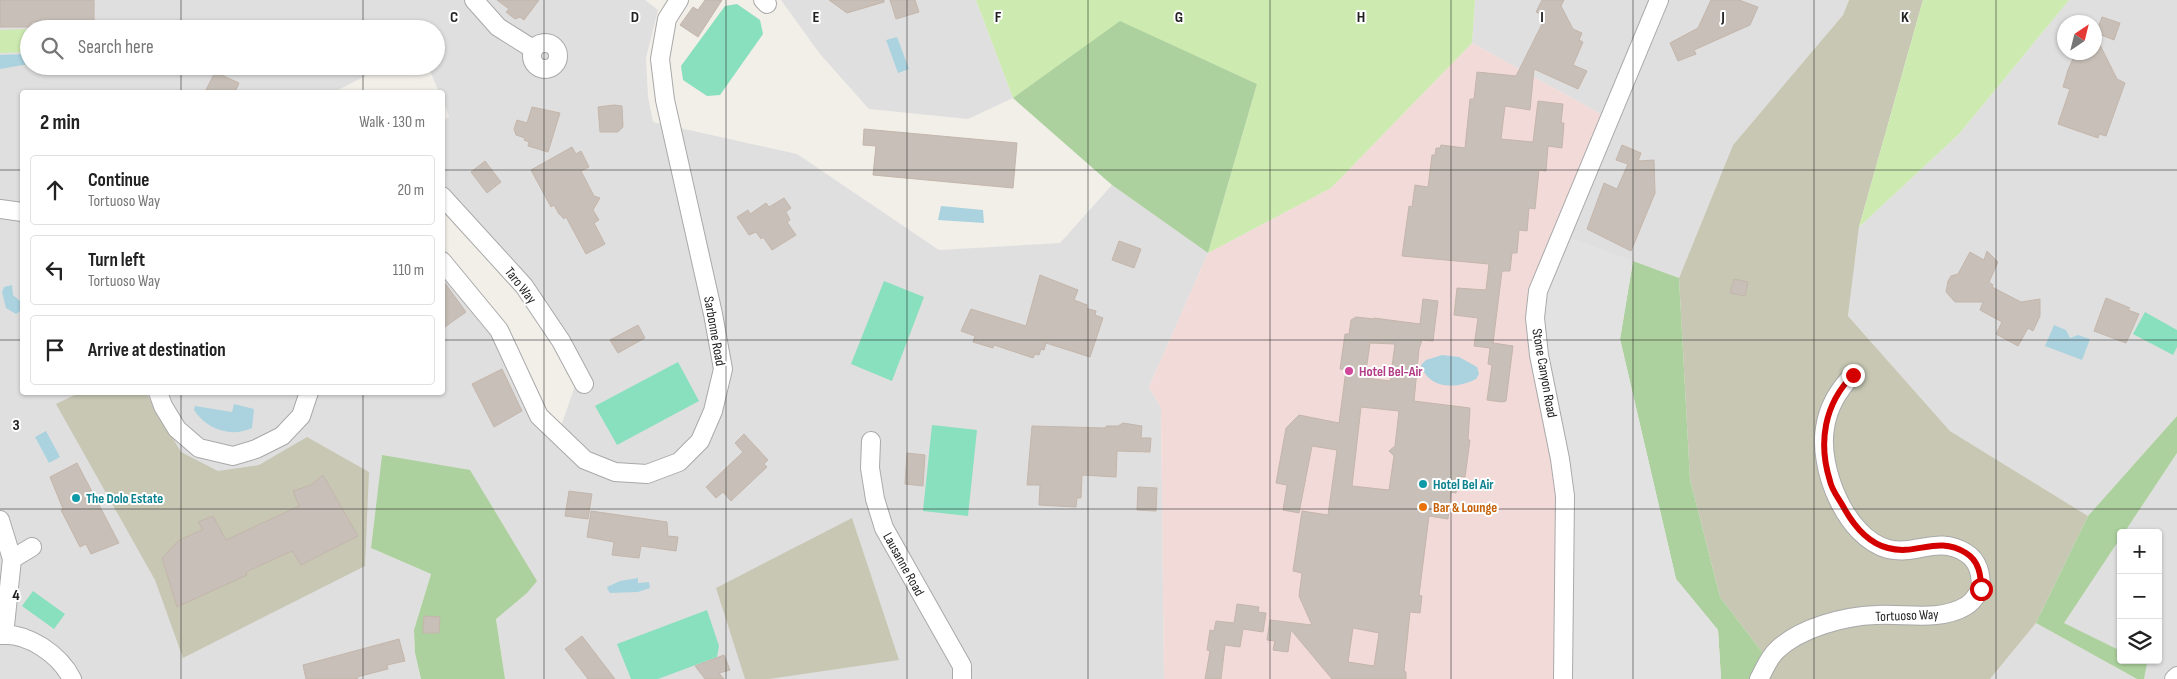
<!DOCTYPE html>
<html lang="en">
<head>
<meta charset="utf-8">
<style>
  body { margin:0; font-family:"Sofia Sans Condensed",sans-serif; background:#f6f6f6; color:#222 }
  .controls { position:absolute; right:15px; bottom:15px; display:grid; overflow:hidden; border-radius:5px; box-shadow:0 1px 4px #0004 }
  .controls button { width:45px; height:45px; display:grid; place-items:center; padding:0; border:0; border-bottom:1px solid #e0e0e0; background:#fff; color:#222; font:25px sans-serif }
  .compass { position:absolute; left:2057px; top:15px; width:45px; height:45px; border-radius:50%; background:#fff; box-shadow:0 1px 4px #0004; rotate:35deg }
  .stop { position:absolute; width:15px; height:15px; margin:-11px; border:4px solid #d40000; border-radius:50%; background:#fff }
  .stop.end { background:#d40000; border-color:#fff; box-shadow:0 1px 5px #0008 }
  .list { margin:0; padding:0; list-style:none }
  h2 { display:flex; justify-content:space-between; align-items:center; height:65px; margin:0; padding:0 20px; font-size:21px }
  h2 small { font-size:16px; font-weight:400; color:#767676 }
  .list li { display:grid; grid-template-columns:32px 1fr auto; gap:15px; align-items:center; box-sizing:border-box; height:70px; margin:0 10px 10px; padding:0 10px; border:1px solid #e0e0e0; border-radius:5px }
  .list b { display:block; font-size:19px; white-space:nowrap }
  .list p { margin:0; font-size:16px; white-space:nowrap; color:#767676 }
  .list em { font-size:16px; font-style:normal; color:#767676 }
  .icon { flex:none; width:28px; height:28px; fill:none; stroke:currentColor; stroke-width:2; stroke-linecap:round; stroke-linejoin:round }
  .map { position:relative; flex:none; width:2177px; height:679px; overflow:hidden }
  .search { position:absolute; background:#fff; box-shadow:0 1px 4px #0004; left:20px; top:20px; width:425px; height:55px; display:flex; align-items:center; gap:12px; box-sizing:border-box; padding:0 18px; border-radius:28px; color:#767676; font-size:19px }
  .panel { position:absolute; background:#fff; box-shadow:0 1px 4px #0004; left:20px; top:90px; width:425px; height:305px; border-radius:5px }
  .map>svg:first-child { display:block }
  .residential { fill:#e0dfdf; fill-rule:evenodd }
  .commercial { fill:#f2dad9 }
  .construction { fill:#c7c7b4 }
  .grass { fill:#cdebb0 }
  .forest { fill:#add19e }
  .pitch { fill:#88e0be }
  .parking { fill:#e2e2e2 }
  .water { fill:#aad3df }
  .building { fill:#c7bfb8; stroke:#c4b6ab; fill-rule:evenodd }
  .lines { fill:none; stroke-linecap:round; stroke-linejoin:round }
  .street-casing { stroke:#a9a9a9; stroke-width:20 }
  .street { stroke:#fff; stroke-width:18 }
  .route { stroke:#d40000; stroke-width:6 }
  .grid { fill:none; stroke:#222; stroke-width:1; stroke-opacity:0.55 }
  .hotel-dot { fill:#d1479c; stroke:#fff; stroke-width:2 }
  .culture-dot { fill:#0f9aa8; stroke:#fff; stroke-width:2 }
  .food-dot { fill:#e8710a; stroke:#fff; stroke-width:2 }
  .labels { text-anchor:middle; stroke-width:4; stroke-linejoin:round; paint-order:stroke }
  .street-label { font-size:14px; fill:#222; stroke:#fff }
  .hotel-label { font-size:14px; font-weight:bold; fill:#b23c85; stroke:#fff; text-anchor:start }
  .culture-label { font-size:14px; font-weight:bold; fill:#0d838f; stroke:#fff; text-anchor:start }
  .food-label { font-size:14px; font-weight:bold; fill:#c56008; stroke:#fff; text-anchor:start }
  .grid-label { font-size:16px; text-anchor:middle; font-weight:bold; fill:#222; stroke:#fff; stroke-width:4; stroke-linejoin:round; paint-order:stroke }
</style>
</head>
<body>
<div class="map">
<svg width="2177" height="679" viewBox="0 0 2177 679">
  <rect width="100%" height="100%" fill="#f2efe9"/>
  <g class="residential">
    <path d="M0,0h645l13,10 -12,48 2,39 5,25 144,32 142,96 121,-7 52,-58 96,68 -59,134 12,21 3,271h-659l-9,-61 31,-25 -145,-137 -11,92 60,26 -17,56 1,23 6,26h-421zM29,29h407v37h-8l11,26h3l1,8 6,16 -6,6v74l118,145 18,33 -21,61 -115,-174 -1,131h-420v-300h312l51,-26h-356z"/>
    <polygon points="781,0 976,0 1013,98 968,119 869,109 820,54"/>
    <polygon points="1475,0 1849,0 1843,15 1733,145 1679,278 1561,235 1610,119 1472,43"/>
    <path d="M2069,0h108v416l-89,100 -138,-85 -102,-115 11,-89 100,-93zM2064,22h30v30h-30z"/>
    <polygon points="2177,453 2177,679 2144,679 2147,664 2140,660 2158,660 2158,533 2124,533"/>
    <polygon points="2121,537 2121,651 2063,623"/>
    <polygon points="2036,623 2137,679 1990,679"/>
  </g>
  <polygon class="commercial" points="1472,43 1610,119 1538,291 1560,459 1563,679 1164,679 1161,408 1149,387 1208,253 1331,188"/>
  <g class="construction">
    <polygon points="1849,0 1923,0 1859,227 1848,316 1950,431 2088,516 2036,623 1990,679 1759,679 1769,661 1720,597 1690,479 1679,278 1733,145 1843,15"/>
    <polygon points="79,393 146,393 181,452 218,471 259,465 307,437 369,472 365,566 183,658 155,580 56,404"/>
    <polygon points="852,518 899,660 769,679 745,679 716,588"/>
  </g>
  <g class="grass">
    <polygon points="976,0 1475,0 1472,43 1331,188 1208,253 1257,84 1120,22 1013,98"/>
    <polygon points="1923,0 2069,0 1959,134 1859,227"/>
    <polygon points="29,29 29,52 0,53 0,30"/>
  </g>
  <g class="forest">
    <polygon points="1120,21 1257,84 1208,253 1112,185 1013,98"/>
    <polygon points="1633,261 1679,278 1690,479 1720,597 1769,661 1759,679 1721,679 1718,630 1676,579 1620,339"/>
    <polygon points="2177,416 2177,453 2124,533 2121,533 2121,537 2064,623 2121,651 2121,660 2140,660 2147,664 2144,679 2137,679 2036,623 2088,516"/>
    <polygon points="382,455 470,470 537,581 527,593 496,619 505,679 421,679 415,653 414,630 431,574 371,548"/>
  </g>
  <g class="pitch">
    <polygon points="737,4 760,20 763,34 720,95 707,96 683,80 681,66 725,6"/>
    <polygon points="884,281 924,297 892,381 851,364"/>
    <polygon points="2145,312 2177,330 2177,347 2173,355 2133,334"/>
    <polygon points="678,362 699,401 617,445 595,406"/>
    <polygon points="932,425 977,430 968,516 923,511"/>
    <polygon points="33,591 65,614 54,629 22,606"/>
    <polygon points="707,610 719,646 717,657 658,679 631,679 617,644"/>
  </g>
  <polygon class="parking" points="1561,235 1633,261 1620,339 1676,579 1718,630 1721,679 1563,679 1565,496 1535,318"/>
  <g class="water">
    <polygon points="897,37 909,69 898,73 886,40"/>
    <polygon points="29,54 29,64 0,69 0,55"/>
    <polygon points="941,206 983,210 984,223 938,220"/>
    <polygon points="12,285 13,295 20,301 20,311 16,314 6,308 2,292 4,287"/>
    <polygon points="2054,325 2066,330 2070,338 2078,335 2090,339 2082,360 2045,346"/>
    <path d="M1442,355l17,2 18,10 2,7 -3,5c-19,10 -47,11 -55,-14l5,-5z"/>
    <path d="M234,404l20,5 -2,19c-21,10 -46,1 -58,-18l1,-4 37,6z"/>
    <polygon points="46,431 60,457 49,463 35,437"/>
    <polygon points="638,578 638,583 649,582 650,588 638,592 610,593 608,590 607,587 620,581"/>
  </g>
  <g class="building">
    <polygon points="0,0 94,0 94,21 32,22 32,27 0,27"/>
    <polygon points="497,0 539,0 524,20 520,17 515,19 506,12 509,9"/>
    <polygon points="705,0 722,0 698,37 680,25 693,7 698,10"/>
    <polygon points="829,0 884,0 884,2 847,13"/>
    <polygon points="890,0 915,0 919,12 896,19"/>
    <polygon points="1542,0 1564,0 1561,6 1573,29 1582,33 1579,40 1583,42 1573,65 1587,71 1578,89 1534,69 1530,110 1505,106 1501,139 1533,142 1538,101 1563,104 1561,123 1564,123 1562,148 1548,146 1546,171 1539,170 1535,209 1529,208 1527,231 1519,230 1517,253 1512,253 1510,271 1502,271 1493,343 1513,346 1506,401 1502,402 1487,400 1492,365 1488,364 1490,348 1474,346 1478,318 1454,315 1457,288 1486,290 1489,264 1402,256 1409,206 1412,207 1415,185 1428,187 1432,155 1435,155 1436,148 1440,148 1441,145 1465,148 1470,99 1474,99 1477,72 1516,76 1542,24 1545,16 1536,12"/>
    <polygon points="1711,0 1739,0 1758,7 1750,25 1694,50 1696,54 1678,61 1670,43 1698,28"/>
    <polygon points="2102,17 2120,23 2114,40 2096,33"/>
    <polygon points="2095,35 2117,79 2125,83 2106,136 2099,134 2098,138 2058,124 2070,89 2063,87 2068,70 2076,52 2094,52"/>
    <polygon points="215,72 239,83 235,92 205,92"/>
    <polygon points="614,105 622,106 623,127 618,132 600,132 598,107"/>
    <polygon points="532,107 560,113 548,152 528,146 529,142 524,140 525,138 516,135 514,129 517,120 527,123"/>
    <polygon points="864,129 1017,143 1013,188 873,175 876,146 863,145"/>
    <polygon points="1622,145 1641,153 1638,161 1654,160 1655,193 1631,251 1587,229 1604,183 1617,189 1628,164 1616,160"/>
    <polygon points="572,147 576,154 581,151 589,167 581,171 594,196 600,198 593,210 599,220 594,223 605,244 586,254 566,217 564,219 559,214 554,205 551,207 531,170"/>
    <polygon points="485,161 501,182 487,193 471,172"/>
    <polygon points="784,198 791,208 786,212 790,220 787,222 796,235 772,250 763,237 761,239 756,232 749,235 737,217 748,210 750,214 766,203 769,207"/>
    <polygon points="1119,241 1141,249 1134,268 1112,260"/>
    <polygon points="1987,251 1998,262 1989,282 1993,285 1992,287 2021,302 2040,299 2040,316 2033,331 2028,328 2018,346 1996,334 2002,322 1980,310 1983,302 1955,302 1946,292 1948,281 1951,276 1958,274 1970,252 1984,260"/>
    <polygon points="1040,275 1078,290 1074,300 1087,305 1086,308 1096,311 1095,315 1103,318 1090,357 1046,343 1044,350 1041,349 1039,355 1035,354 1033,358 994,345 993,348 973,342 975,336 961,331 971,309 1026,326"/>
    <polygon points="442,279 466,312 442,329"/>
    <polygon points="1734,279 1748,282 1745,296 1730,293"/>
    <polygon points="2106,298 2130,308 2128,310 2139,314 2126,343 2094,331"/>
    <path d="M1423,299l15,2 -5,40 -11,-1 -3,9 -5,52 56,7 -2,32h2l-5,37 -7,-1 -2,17 -5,-1 -3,27 -19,-3 -10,79 3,1 -2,17 -10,-1 -6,59 2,1v7h-74l-41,-49 -3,22 -15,-2 2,-9 -8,-1 3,-20 42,5 -13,-29 3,-23 -9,-2 9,-60 26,4 9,-65 -25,-4 -13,67 -16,-3 4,-25 -11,-2 10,-55 13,-13 40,8 7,-53 -6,-1 5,-35h4l2,-14 5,-3 18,2v-1l46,6zM1370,343l25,1 -5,37 -25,-3zM1361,407l38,4 -4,35 -6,5 5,5 -5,34 -37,-4zM1353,628l26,5 -5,33 -26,-4z"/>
    <polygon points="638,325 645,338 618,353 610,340"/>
    <polygon points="502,369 522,411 494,427 472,384"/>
    <polygon points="1123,423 1142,426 1141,438 1151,438 1150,452 1117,451 1116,477 1082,475 1081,498 1077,498 1076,507 1039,505 1040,485 1027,485 1032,426 1106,428 1106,426 1118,426"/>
    <polygon points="744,434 768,460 764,464 767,467 731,501 723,492 716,498 706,487 743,452 735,443"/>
    <polygon points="907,453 925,455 923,486 905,484"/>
    <polygon points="77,463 119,543 91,554 86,544 80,547 61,510 63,509 50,477"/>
    <polygon points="323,475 358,536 301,565 292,551 246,572 247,575 177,607 162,558 178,541 203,529 198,522 213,516 226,540 299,506 293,491 311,485"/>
    <polygon points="1138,487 1157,488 1156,511 1137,510"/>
    <polygon points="569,491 592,494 588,519 565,516"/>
    <polygon points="591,511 667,522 668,536 678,537 676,551 641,546 639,558 612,555 614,542 587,537"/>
    <polygon points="1237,604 1259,607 1258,612 1266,613 1263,632 1243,629 1240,647 1225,645 1221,679 1205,679 1210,651 1207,650 1210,630 1214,631 1216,621 1234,623"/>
    <polygon points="424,616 440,617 439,633 423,633"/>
    <polygon points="582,636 615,679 588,679 565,649"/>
    <polygon points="399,639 405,661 387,665 388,669 357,677 358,679 306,679 303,665"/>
    <polygon points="724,655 730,670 719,673 724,679 705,679 695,666"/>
  </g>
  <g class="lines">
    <g class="street-casing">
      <g id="street">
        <polyline points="474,0 498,27 533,49"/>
        <polyline points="763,0 767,4"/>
        <circle cx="545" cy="56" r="13"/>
        <polyline points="442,196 524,286 561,341 584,384"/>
        <polyline points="0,209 22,212"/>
        <polyline points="442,261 499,330 539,416 585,460 615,472 647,474 679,462 700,441 713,411 723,369 713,314 665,100 660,59 667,19 679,0"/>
        <polyline points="158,392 163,406 177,429 199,448 233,456 256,449 282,436 301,416 309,392"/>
        <polyline points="871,441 870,468 875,499 884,528 962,666 962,679"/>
        <polyline points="0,520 12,559"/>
        <path d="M0,635c28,-3 60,20 72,44"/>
        <polyline points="4,635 12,559 32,547"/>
        <polyline points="1563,679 1565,496 1560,459 1539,355 1535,318 1538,291 1659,0"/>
        <path d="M1759,679c5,-9 10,-22 18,-29 23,-22 67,-34 99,-35 29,-2 63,7 90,-9 6,-3 11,-11 15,-17 0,-14 -2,-28 -15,-36 -29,-18 -49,3 -78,-4 -42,-11 -70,-81 -63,-121 3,-21 13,-38 28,-53"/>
        <polyline points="2174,679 2177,676"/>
      </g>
    </g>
    <use href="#street" class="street"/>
  </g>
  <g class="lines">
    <path class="route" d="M1853,375c-29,29 -35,68 -23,106 2,10 10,19 14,27 10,18 24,35 44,40 29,8 49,-13 78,5 13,8 15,22 15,36"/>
  </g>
  <path class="grid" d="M181,0v29M363,0v29M544,0v679M726,0v679M907,0v679M1088,0v679M1270,0v679M1451,0v679M1633,0v679M1814,0v679M1996,0v679M181,66v26M363,66v26M0,170h22M442,170h1735M0,340h22M442,340h1735M181,392v287M363,392v287M0,509h2177"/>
  <circle class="hotel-dot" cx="1349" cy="371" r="5"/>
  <g class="culture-dot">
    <circle cx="1423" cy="484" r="5"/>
    <circle cx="76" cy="498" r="5"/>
  </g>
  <circle class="food-dot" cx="1423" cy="507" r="5"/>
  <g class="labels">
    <g class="street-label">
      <text transform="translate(521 285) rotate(52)" y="5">Taro Way</text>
      <text transform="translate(715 331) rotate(80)" y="5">Sarbonne Road</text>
      <text transform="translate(1545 373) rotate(80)" y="5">Stone Canyon Road</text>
      <text transform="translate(904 564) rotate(61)" y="5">Lausanne Road</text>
      <text transform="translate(1907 615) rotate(-2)" y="5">Tortuoso Way</text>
    </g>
    <g class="hotel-label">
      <text x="1359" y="376">Hotel Bel-Air</text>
    </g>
    <g class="culture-label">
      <text x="1433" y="489">Hotel Bel Air</text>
      <text x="86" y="503">The Dolo Estate</text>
    </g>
    <g class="food-label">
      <text x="1433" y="512">Bar &amp; Lounge</text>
    </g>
  </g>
  <g class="grid-label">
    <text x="454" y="22">C</text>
    <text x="635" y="22">D</text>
    <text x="816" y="22">E</text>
    <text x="998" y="22">F</text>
    <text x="1179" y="22">G</text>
    <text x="1361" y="22">H</text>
    <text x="1542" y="22">I</text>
    <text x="1723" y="22">J</text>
    <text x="1905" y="22">K</text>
    <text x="16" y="430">3</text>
    <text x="16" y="600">4</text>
  </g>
</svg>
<div class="controls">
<button>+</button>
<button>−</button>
<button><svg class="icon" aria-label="layers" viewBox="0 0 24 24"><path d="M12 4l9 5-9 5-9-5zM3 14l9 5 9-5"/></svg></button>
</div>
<svg class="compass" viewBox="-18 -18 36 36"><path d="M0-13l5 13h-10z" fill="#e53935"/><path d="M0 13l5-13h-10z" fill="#767676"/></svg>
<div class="stop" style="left:1981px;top:589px"></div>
<div class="stop end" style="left:1853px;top:375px"></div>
<div class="search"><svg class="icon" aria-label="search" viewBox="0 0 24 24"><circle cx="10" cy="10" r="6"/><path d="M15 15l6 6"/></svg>Search here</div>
<section class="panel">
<h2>2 min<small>Walk · 130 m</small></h2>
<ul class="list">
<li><svg class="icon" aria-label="ahead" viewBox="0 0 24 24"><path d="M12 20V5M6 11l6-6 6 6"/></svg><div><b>Continue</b><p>Tortuoso Way</p></div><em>20 m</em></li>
<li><svg class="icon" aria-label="left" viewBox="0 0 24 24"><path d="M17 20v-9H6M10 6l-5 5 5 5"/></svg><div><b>Turn left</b><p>Tortuoso Way</p></div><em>110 m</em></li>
<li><svg class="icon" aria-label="arrive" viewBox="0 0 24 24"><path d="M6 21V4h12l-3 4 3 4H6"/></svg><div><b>Arrive at destination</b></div></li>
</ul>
</section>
</div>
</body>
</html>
